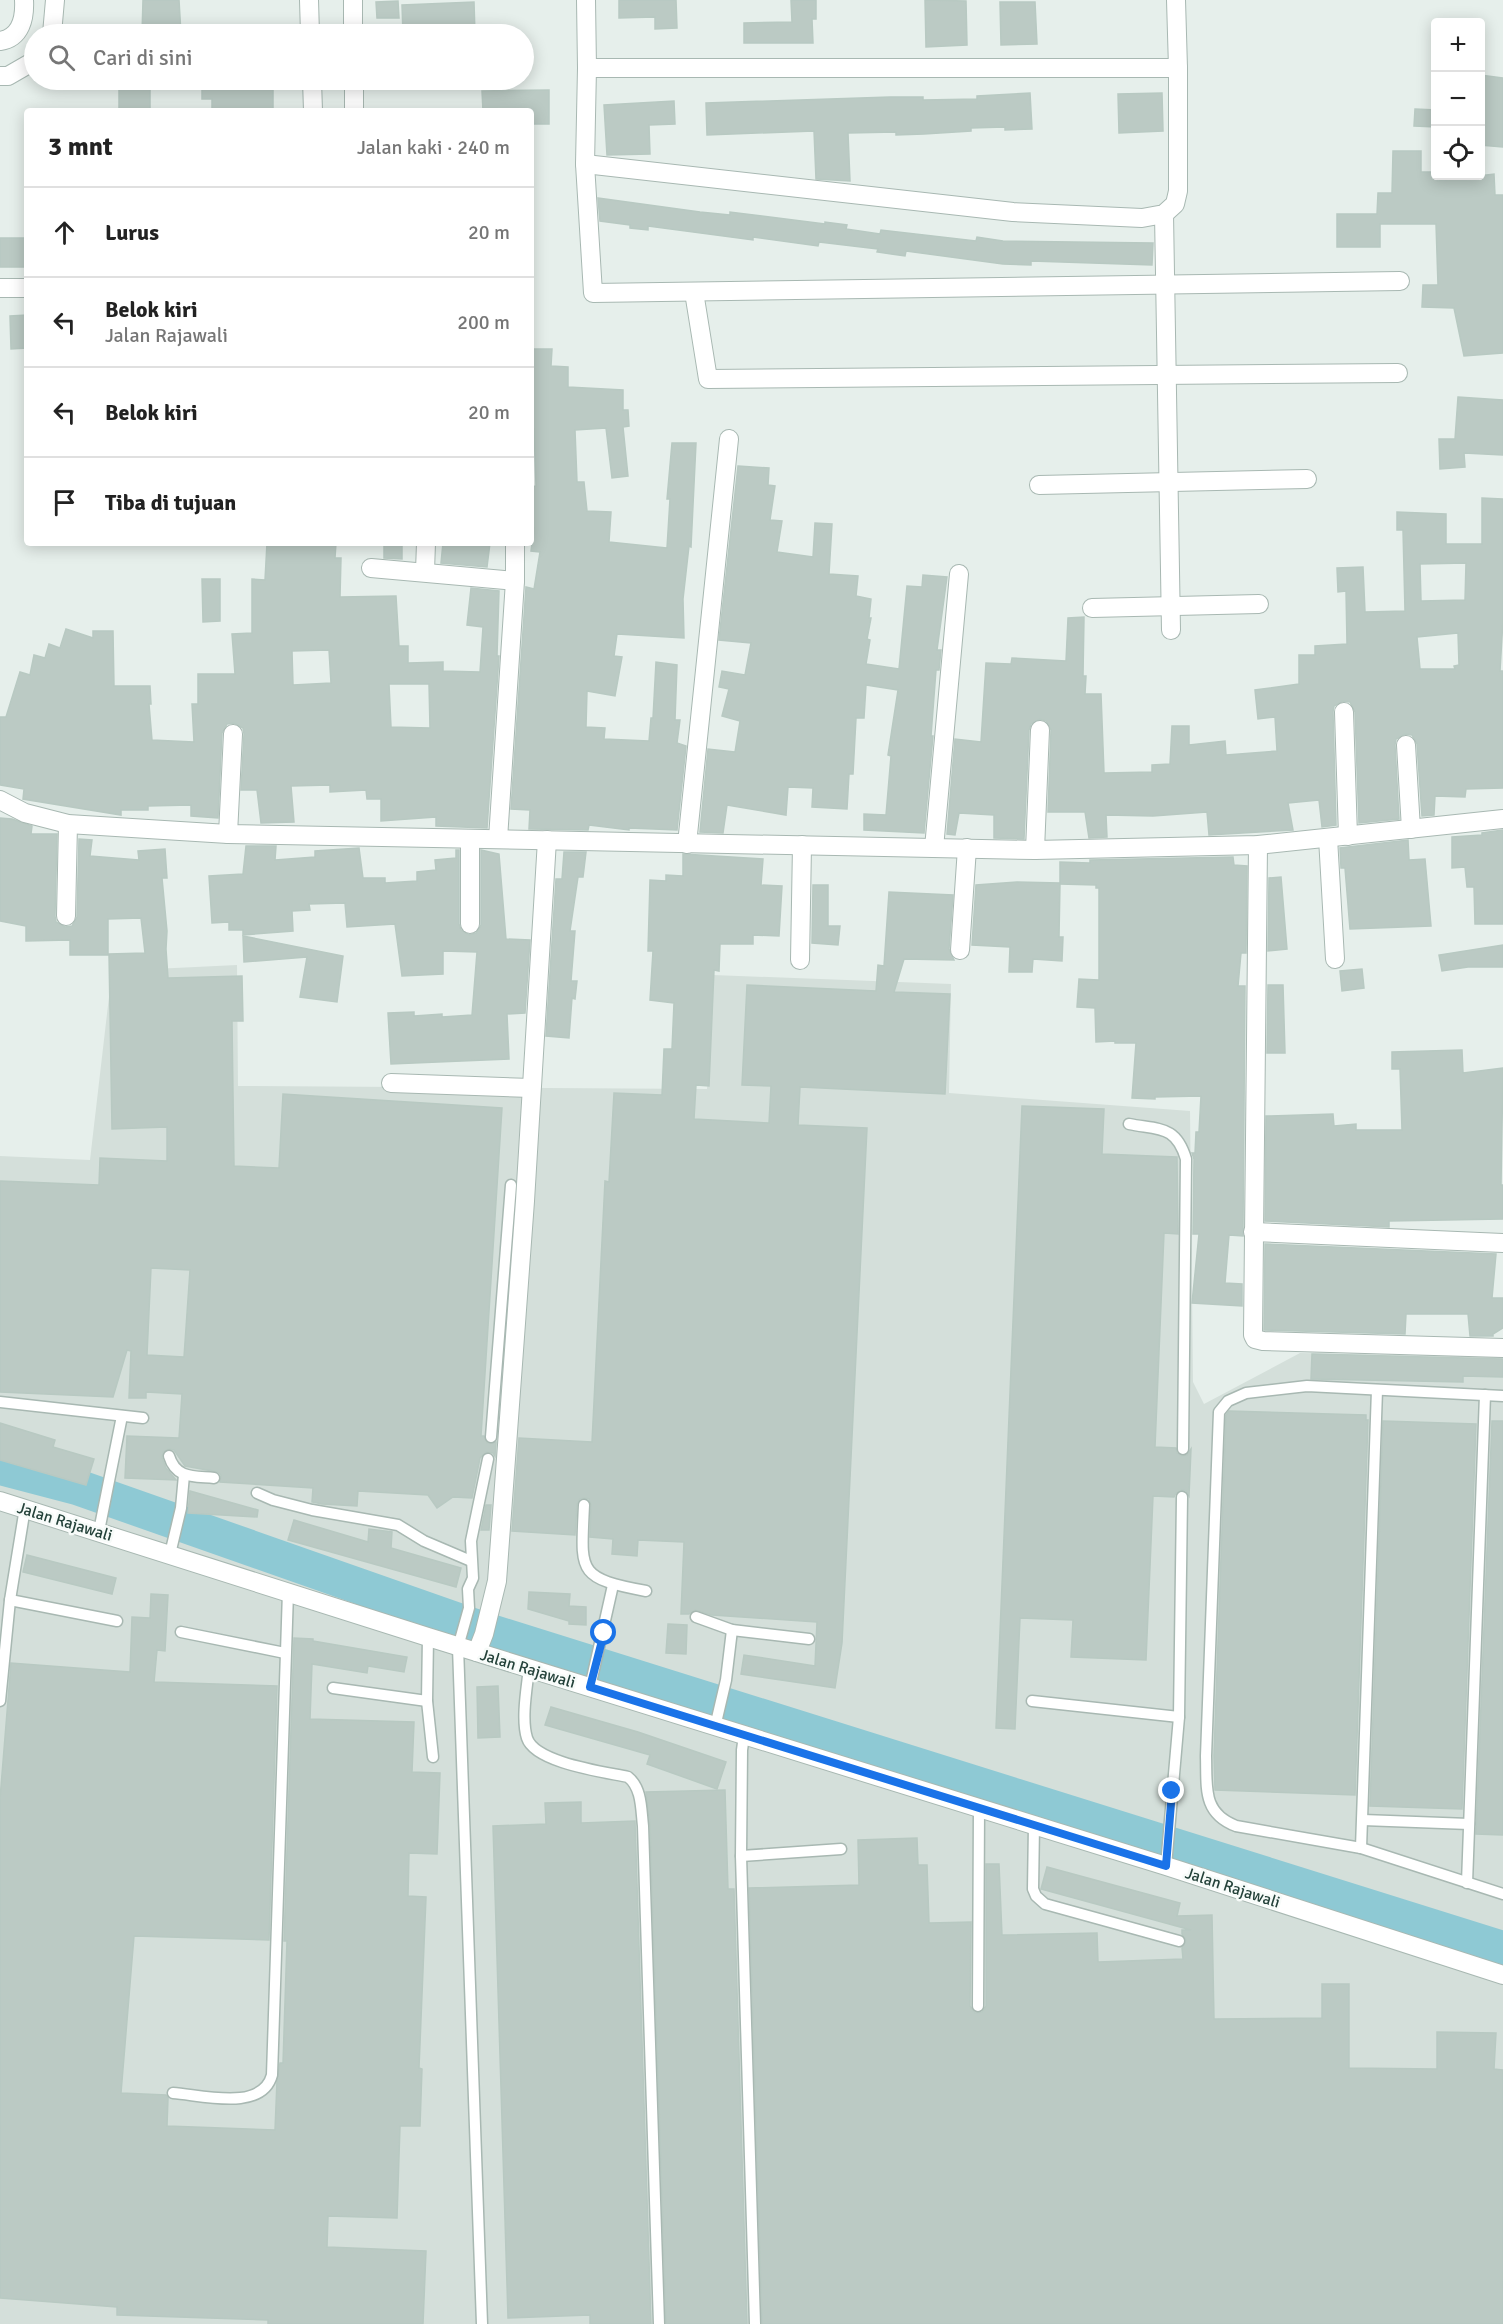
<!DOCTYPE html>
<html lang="id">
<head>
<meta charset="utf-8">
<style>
  body { margin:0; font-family:Signika,sans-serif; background:#f2f2f2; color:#222 }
  .controls { position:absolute; right:18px; top:18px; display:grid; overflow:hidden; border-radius:6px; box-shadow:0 3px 15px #0003 }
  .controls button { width:54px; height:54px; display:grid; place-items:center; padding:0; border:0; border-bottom:2px solid #e0e0e0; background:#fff; color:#222; font:30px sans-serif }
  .stop { position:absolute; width:18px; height:18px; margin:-14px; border:4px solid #1a73e8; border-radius:50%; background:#fff }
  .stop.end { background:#1a73e8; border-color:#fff; box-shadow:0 2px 6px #0008 }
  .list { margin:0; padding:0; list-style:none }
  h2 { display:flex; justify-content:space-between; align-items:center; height:78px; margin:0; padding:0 24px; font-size:26px }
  h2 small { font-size:20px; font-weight:400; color:#767676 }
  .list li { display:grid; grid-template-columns:39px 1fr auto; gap:18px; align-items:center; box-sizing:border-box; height:90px; padding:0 24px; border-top:2px solid #e0e0e0 }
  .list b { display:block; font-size:22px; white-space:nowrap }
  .list p { margin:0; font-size:20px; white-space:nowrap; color:#767676 }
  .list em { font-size:20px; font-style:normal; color:#767676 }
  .icon { flex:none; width:33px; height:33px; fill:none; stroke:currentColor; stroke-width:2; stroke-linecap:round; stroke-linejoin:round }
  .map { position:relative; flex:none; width:1503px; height:2324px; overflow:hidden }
  .search { position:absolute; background:#fff; box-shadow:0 3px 15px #0003; left:24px; top:24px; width:510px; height:66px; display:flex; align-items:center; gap:15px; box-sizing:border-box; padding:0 21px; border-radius:33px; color:#767676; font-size:22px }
  .panel { position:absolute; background:#fff; box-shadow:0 3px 15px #0003; left:24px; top:108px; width:510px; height:438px; border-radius:6px }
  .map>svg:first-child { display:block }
  .built { fill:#d4dfda }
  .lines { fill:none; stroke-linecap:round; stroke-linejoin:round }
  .river { stroke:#8ec9d4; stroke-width:36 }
  .building { fill:#bbcac4; stroke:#b8c9c2; stroke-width:1.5; fill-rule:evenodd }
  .service-casing { stroke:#a8b8b2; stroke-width:13 }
  .minor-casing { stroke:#a8b8b2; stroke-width:20 }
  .tertiary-casing { stroke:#a8b8b2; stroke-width:20 }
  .service { stroke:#fff; stroke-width:10 }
  .minor { stroke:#fff; stroke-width:18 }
  .tertiary { stroke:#fff; stroke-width:18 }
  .route { stroke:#1a73e8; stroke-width:8 }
  .labels { text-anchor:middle; stroke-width:5; stroke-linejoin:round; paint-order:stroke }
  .street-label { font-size:16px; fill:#24423a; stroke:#f7fbf9 }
</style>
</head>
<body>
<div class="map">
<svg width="1503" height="2324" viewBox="0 0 1503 2324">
  <rect width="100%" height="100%" fill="#e6efeb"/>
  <polygon class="built" points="237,965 238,1086 707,1089 713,975 951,984 949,1093 1190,1111 1193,1382 1204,1404 1300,1353 1503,1357 1503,2324 0,2324 0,1156 90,1160 112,971"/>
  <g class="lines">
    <polyline class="river" points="0,1467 77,1487 481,1629 1503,1949"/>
  </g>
  <g class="building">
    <polygon points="143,0 179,0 181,34 142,34"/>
    <polygon points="619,0 676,0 677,28 655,29 655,17 619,18"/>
    <polygon points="791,0 816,0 816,19 812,19 813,43 744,43 744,23 792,22"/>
    <polygon points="925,0 966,1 967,45 926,47"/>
    <polygon points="398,1 399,18 377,18 376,2"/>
    <polygon points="474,2 475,34 403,34 402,5"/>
    <polygon points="1000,2 1035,2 1037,44 1001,45"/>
    <polygon points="1480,75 1503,78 1503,147 1480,145"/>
    <polygon points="202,80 273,80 273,111 212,111 212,99 202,99"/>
    <polygon points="150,88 150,111 119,111 119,89"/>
    <polygon points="549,90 549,124 531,124 531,111 483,111 482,91"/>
    <polygon points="1030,93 1032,129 1005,130 1005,127 971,128 971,131 924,134 896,135 896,132 848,133 850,181 816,179 814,131 707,135 706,103 890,97 923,97 923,100 977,99 977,96"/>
    <polygon points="1162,93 1163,131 1119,133 1118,94"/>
    <polygon points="674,101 675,124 649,125 650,154 607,155 604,105"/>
    <polygon points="1415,109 1436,110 1436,127 1414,126"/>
    <polygon points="1393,151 1421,151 1421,172 1436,172 1437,181 1494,174 1495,195 1503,195 1503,353 1464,356 1454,308 1422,307 1423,285 1438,285 1436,224 1380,224 1380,247 1337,247 1337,214 1377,214 1378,193 1392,193"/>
    <polygon points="598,198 700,212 730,215 730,212 825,224 825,222 847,225 846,229 880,234 881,230 976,241 977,237 1003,241 1153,243 1152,265 1031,261 1031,265 1003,264 906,251 905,256 877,252 878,249 819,242 818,246 753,237 753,240 648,226 648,230 630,228 630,225 600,221"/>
    <rect x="0" y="238" width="27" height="29"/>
    <polygon points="27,315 27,348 11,349 10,316"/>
    <polygon points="531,349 552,349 551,366 568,367 568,387 623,390 623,410 628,410 629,426 623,427 628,476 612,478 606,428 575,430 577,482 584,482 587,511 611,512 609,542 667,548 670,499 667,499 672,443 696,443 691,547 689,546 683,599 684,638 617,634 614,656 622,657 615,696 587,691 586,727 605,728 604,739 649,741 651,718 653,718 656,662 677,665 675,720 680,720 677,743 686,746 677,830 629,828 629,830 589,825 588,830 529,829 530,810 511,809 526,587 534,589 540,552 531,551 534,528 531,528 531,487 536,486 534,429 531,429"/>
    <polygon points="1458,397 1503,400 1503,455 1464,453 1465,467 1440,469 1439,439 1455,439"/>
    <polygon points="738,466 769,468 768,485 775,486 770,520 782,521 777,552 813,557 815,523 832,524 829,574 858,576 856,596 871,599 869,618 871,618 867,639 870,640 866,664 899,669 907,586 922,587 923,575 947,577 937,650 941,650 939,670 936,670 931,736 933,736 924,833 864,830 864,814 886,815 891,756 888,755 898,690 866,685 864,718 856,718 853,774 849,774 847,809 812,807 813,788 788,787 786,815 727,805 723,833 700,832 708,749 735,752 740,721 722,716 729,689 719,687 722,671 745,675 751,643 719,640"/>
    <path d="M1482,498l21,1v121l-3,51h3v117l-37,1 -1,8 -30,-1 -1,19 -12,1 -5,-72 -5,-9 -7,-1 -9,5 -1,6 4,74 -40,4 -4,-111 -5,-10 -7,-1 -9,5 -1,6 3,113 -14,2 -3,-27 -31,3 5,27 -84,5 -2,-23 -54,4 -47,-1 1,22 -18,1 -4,-26h-37l3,-82 -5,-9 -6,-2 -9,5 -2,6 -5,109 -30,-1v-23l-35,-2 -4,22 -8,-1 8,-95 26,3 5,-79 25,1 1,-6 54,3 2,-43 16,-1 -1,59h3l-1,18h16l3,79 48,-1v-7l18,-1 2,-38h17v19l36,-4 1,14 51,-4 -2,-34 -17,2 -3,-29 44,-6v-29h16v-9l32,-2 -1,-53 -8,1 -1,-24 26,-1 2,45 40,-1 -2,-81h-6v-18l49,2v30h36zM1466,563l-1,37 -44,1 -1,-37zM1458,633l1,32 -5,1 1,3h-35l-3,-32z"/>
    <path d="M267,543h69l-1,15h6l-1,39 56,-1 3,50h9v17l35,-1v9l37,1 3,-45 -16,-2 4,-37 28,3 -2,65h2l-12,172 -51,-2v-9l-55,4v-22h-14l-1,-9 -36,2v-7l-39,1 3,36 -33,1 -4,-33h-16l3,-56 -1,-6 -9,-5 -7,1 -5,9 -4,85 -27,-2v-11l-43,1v4h-27v5l-98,-16 1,-10 -24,-4v-68h6l14,-45 10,3 4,-20 11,3 4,-14 11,4 6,-19 27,9v-7h20l1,55h36l1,18h-2l3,36 42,2 -2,-38h6v-30h37l-3,-40 20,-1v-54l13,1zM329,650l2,33 -38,2 -1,-34zM389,684h40l1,44 -39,-1z"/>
    <polygon points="384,543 402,543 402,559 384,558"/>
    <polygon points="443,543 490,543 487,567 441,563"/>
    <polygon points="202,579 220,579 220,621 203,622"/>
    <path d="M0,818l12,1 20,7 -1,8h26l-2,82 1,6 9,5 7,-1 5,-9 2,-78 13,1 -2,16 49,4 -1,-9 27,-2 2,29h-5l5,53 -1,18 2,29 74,-2 1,45h-11l2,145 45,2 4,-74 219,14 -21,328h3l3,7 9,-1 -1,14 -2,-3 -7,-1 -6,6 -8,40 -19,-1 -16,11 -9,-13 -70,-4 -1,15 -35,-2 -10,-2 1,-14 -93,-6 1,-7 -3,-3 -33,-6 -11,-16 -5,-1 -6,3 -1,6 4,10 10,12 -51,-2 2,-42 52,2 3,-44 -36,-2v6h-17l2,-47 -4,-1 -14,47 -113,-5v-211l99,4 1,-27 67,3v-34l-55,2 -3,-175 36,-1 -4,-35 -33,1v36h-38v-15l-44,1v-15l-26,-5zM151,1268l39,2 -6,87 -37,-2z"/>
    <polygon points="1503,830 1503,924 1475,924 1474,887 1467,887 1465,867 1452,868 1452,837 1482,835 1482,833"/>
    <polygon points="1408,840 1409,860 1425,859 1431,926 1350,929 1345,868 1341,868 1340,848"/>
    <polygon points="246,846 276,846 275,860 315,857 315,851 359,848 363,878 385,878 385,883 417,881 417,872 436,870 435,860 456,858 456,850 459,850 459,924 461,930 469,935 476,933 481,925 481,850 499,854 506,939 530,940 525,1013 507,1014 509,1059 391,1064 388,1013 414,1012 414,1016 442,1014 442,1017 472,1015 477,952 443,951 443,974 402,976 395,924 347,927 345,903 309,904 310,910 292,911 293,931 243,935 243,930 229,930 229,922 212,923 209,876 243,874"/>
    <polygon points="564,852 586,852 583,877 578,877 570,931 575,931 571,981 577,981 575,999 572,998 569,1038 546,1036 556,879 562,879"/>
    <polygon points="683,854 763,859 761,885 782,886 779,936 753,935 753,944 720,944 719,971 714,970 709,1086 696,1085 694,1119 769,1123 771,1086 742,1085 747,985 876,991 878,965 884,966 889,892 953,895 949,949 954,960 904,959 894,992 950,994 945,1094 800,1087 798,1125 867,1128 842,1643 835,1688 741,1674 744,1655 815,1666 817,1622 712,1615 695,1610 689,1614 681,1614 684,1542 638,1540 637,1556 612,1554 613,1539 590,1537 591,1505 589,1499 585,1498 580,1499 577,1504 575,1535 512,1531 519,1438 592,1442 605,1181 609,1182 614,1093 662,1095 664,1049 672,1049 674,1003 650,1000 653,951 648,951 650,880 666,881 666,875 683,876"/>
    <polygon points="1233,857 1234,865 1247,866 1246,953 1241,953 1238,986 1245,986 1243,1228 1243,1236 1229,1235 1225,1283 1242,1284 1242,1306 1192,1303 1199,1234 1193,1234 1194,1159 1192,1153 1195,1153 1196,1132 1199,1132 1201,1096 1155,1097 1155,1099 1132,1098 1136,1043 1115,1043 1115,1041 1096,1042 1095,1008 1077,1007 1079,979 1099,980 1099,888 1096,888 1096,885 1060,884 1060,862 1090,863 1090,860"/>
    <polygon points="1281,877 1287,949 1268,951 1269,878"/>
    <polygon points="1017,882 1060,883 1059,937 1063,937 1062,961 1033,959 1032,972 1009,972 1010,947 972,945 976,885"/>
    <polygon points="813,885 828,885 828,926 840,926 838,945 812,943"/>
    <polygon points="243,936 343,956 337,1002 300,997 307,957 244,962"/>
    <polygon points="1503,945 1503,967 1468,967 1442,971 1439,955"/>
    <polygon points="1362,969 1364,988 1342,991 1340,971"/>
    <polygon points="1268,985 1283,985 1285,1053 1267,1053"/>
    <polygon points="1462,1050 1463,1073 1503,1068 1501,1185 1503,1185 1503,1219 1389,1221 1389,1227 1265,1221 1266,1116 1333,1114 1334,1126 1356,1124 1356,1130 1402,1130 1400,1069 1392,1069 1392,1052"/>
    <polygon points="1022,1106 1104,1109 1102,1154 1177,1157 1178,1234 1164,1233 1155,1447 1176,1448 1177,1453 1182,1456 1187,1455 1191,1449 1189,1496 1186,1491 1182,1490 1176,1493 1174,1497 1153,1496 1146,1660 1071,1657 1073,1620 1020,1618 1015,1729 996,1728"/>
    <polygon points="1265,1244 1496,1254 1492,1298 1503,1298 1503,1328 1493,1334 1493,1336 1470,1336 1468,1314 1406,1314 1405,1334 1264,1330"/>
    <polygon points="1312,1354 1503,1359 1503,1377 1463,1376 1463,1382 1311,1379"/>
    <polygon points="1229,1411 1366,1415 1366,1420 1368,1420 1355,1795 1215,1790 1214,1756 1226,1415"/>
    <polygon points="1383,1421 1476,1424 1462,1809 1370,1806"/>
    <polygon points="1492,1421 1503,1421 1503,1835 1476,1834"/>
    <polygon points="0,1423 55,1440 53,1447 94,1459 86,1485 0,1460"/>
    <polygon points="190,1491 258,1510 257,1517 188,1513"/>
    <polygon points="486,1505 491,1505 489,1530 481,1530"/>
    <polygon points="294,1520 368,1542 369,1529 392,1532 391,1548 461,1568 456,1587 288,1540"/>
    <polygon points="27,1555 116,1578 112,1594 23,1572"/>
    <polygon points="529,1592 570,1594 569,1606 586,1607 586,1625 569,1624 569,1621 528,1609"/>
    <polygon points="151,1594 168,1595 165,1651 157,1650 154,1682 277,1686 269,1940 134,1936 121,2093 166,2095 168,2098 167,2126 275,2130 277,2081 280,2063 283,2063 287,1941 284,1941 294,1638 313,1639 313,1641 407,1657 404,1672 368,1666 367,1673 312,1664 310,1719 414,1722 412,1772 440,1773 437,1854 409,1853 408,1896 426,1897 419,2068 422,2069 420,2126 400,2126 397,2218 328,2216 327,2247 426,2251 423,2324 268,2324 268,2320 117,2315 117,2307 0,2298 0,1799 11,1663 130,1672 132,1617 150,1618"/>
    <polygon points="668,1624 687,1625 686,1654 666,1653"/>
    <polygon points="498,1686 500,1737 478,1738 477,1687"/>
    <polygon points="551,1707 638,1732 726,1762 717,1789 647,1764 650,1755 545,1725"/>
    <polygon points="725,1790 728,1889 734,1889 747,2324 666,2324 650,1826 646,1792"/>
    <polygon points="581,1802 581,1823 635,1821 651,2324 590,2324 590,2315 508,2318 493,1826 546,1824 545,1803"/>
    <polygon points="917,1838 918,1865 927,1865 929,1923 971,1922 970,2006 975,2013 982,2012 986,2006 986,1864 999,1864 1002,1935 1097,1933 1098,1962 1183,1959 1182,1948 1186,1940 1182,1934 1182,1930 1191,1930 1041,1889 1047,1867 1180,1903 1177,1916 1212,1915 1214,2019 1322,2018 1322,1984 1349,1984 1349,2068 1437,2069 1437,2032 1496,2033 1494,2069 1503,2070 1503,2324 762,2324 749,1888 859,1885 858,1840"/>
  </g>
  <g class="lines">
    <g class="service-casing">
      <g id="service">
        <path d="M1129,1124c30,6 47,1 57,35l-3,290"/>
        <path d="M1503,1396l-196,-10 -61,7 -18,8 -9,11 -13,344c1,31 -4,57 30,70l125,22 142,46"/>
        <polyline points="0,1402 143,1418"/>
        <polyline points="491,1437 511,1185"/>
        <path d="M169,1456c7,23 25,20 45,22"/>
        <polyline points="257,1493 273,1500 312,1510 398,1525 424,1541 471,1561"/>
        <path d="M584,1505c-3,67 -8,73 62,86"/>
        <polyline points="99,1531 122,1416"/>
        <polyline points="170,1554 181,1508 184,1475"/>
        <polyline points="10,1600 117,1621"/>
        <polyline points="696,1617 732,1630 809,1639"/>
        <polyline points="181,1632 285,1653"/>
        <polyline points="428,1637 427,1701 433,1757"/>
        <path d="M529,1668c-2,19 -8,51 -2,70 8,25 78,34 101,39 14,11 13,32 15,49l16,498"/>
        <polyline points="590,1687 613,1585"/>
        <polyline points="333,1688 427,1701"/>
        <polyline points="0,1701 10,1600 25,1508"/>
        <polyline points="1032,1701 1179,1717"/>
        <polyline points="715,1727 726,1680 732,1630"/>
        <polyline points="744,1736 742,1750 741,1856 755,2324"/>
        <polyline points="1363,1820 1469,1824"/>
        <polyline points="1034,1825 1033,1889 1036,1896 1045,1904 1179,1941"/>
        <polyline points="1361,1848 1377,1390"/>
        <polyline points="741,1856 841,1849"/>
        <polyline points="1166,1866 1179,1717 1182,1497"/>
        <polyline points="1467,1883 1485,1395"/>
        <polyline points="978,2006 979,1807"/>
        <path d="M173,2093c29,2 89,19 99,-18l16,-483"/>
        <polyline points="482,2324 458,1647 469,1608 468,1589 473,1578 471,1541 488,1459"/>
      </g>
    </g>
    <g class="minor-casing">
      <g id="minor">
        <polyline points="309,0 310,34"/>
        <polyline points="353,0 353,34"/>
        <polyline points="586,0 587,68 585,164 593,293 1400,281"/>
        <polyline points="52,34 55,0"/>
        <path d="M0,41c21,-3 25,-23 24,-41"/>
        <polyline points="587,68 1178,68"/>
        <polyline points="0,76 8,76 34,61"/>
        <polyline points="312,80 313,111"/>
        <polyline points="354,80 354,111"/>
        <polyline points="585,164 1013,212 1142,218 1164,214 1175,204 1178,191 1178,68 1176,0"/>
        <polyline points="1164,214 1171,630"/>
        <polyline points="0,288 27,288"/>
        <polyline points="694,292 708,379 1398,373"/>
        <polyline points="1039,485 1307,479"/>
        <polyline points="371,568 515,581"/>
        <polyline points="425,571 426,543"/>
        <polyline points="1092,608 1259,604"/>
        <polyline points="1344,712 1348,836"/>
        <polyline points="1406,745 1411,829"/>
        <polyline points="0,800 25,813 68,824 228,834 1035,850 1258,845 1503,819"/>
        <polyline points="228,834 233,734"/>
        <polyline points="1328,838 1335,959"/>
        <polyline points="470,839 470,924"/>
        <polyline points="498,839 515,581 515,543"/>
        <polyline points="687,844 729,439"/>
        <polyline points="1258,845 1253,1335 1255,1339 1263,1341 1503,1348"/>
        <polyline points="934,848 959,574"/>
        <polyline points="1035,850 1040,730"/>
        <polyline points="66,916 68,824"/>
        <polyline points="960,950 967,848"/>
        <polyline points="800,960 802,845"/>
        <polyline points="391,1083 531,1088"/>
        <polyline points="1253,1232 1503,1243"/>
        <polyline points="477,1652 484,1634 497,1581 525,1201 547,840"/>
      </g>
    </g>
    <g class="tertiary-casing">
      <polyline id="tertiary" points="0,1501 428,1637 1166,1866 1503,1975"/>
    </g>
    <use href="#service" class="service"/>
    <use href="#minor" class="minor"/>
    <use href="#tertiary" class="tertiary"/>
  </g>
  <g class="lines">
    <polyline class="route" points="604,1633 590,1687 1166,1866 1172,1791"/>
  </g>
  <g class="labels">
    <g class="street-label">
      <text transform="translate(65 1521) rotate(17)" y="6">Jalan Rajawali</text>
      <text transform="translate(528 1668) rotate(17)" y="6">Jalan Rajawali</text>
      <text transform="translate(1233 1887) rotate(18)" y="6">Jalan Rajawali</text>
    </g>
  </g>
</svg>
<div class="controls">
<button>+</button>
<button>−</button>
<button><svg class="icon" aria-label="locate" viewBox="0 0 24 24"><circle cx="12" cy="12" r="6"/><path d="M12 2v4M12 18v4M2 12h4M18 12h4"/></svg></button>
</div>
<div class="stop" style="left:604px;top:1633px"></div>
<div class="stop end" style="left:1172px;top:1791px"></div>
<div class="search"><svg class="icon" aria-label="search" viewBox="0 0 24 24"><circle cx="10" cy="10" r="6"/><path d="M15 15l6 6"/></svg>Cari di sini</div>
<section class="panel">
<h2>3 mnt<small>Jalan kaki · 240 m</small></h2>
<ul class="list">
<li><svg class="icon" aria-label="ahead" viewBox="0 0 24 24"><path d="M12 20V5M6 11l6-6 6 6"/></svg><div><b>Lurus</b></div><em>20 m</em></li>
<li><svg class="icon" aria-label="left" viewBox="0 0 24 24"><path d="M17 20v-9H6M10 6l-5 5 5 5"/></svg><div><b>Belok kiri</b><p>Jalan Rajawali</p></div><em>200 m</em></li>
<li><svg class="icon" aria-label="left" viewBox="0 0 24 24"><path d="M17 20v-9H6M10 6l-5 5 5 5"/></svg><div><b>Belok kiri</b></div><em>20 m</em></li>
<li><svg class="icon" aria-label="arrive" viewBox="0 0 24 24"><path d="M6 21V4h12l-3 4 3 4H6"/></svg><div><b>Tiba di tujuan</b></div></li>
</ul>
</section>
</div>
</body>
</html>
